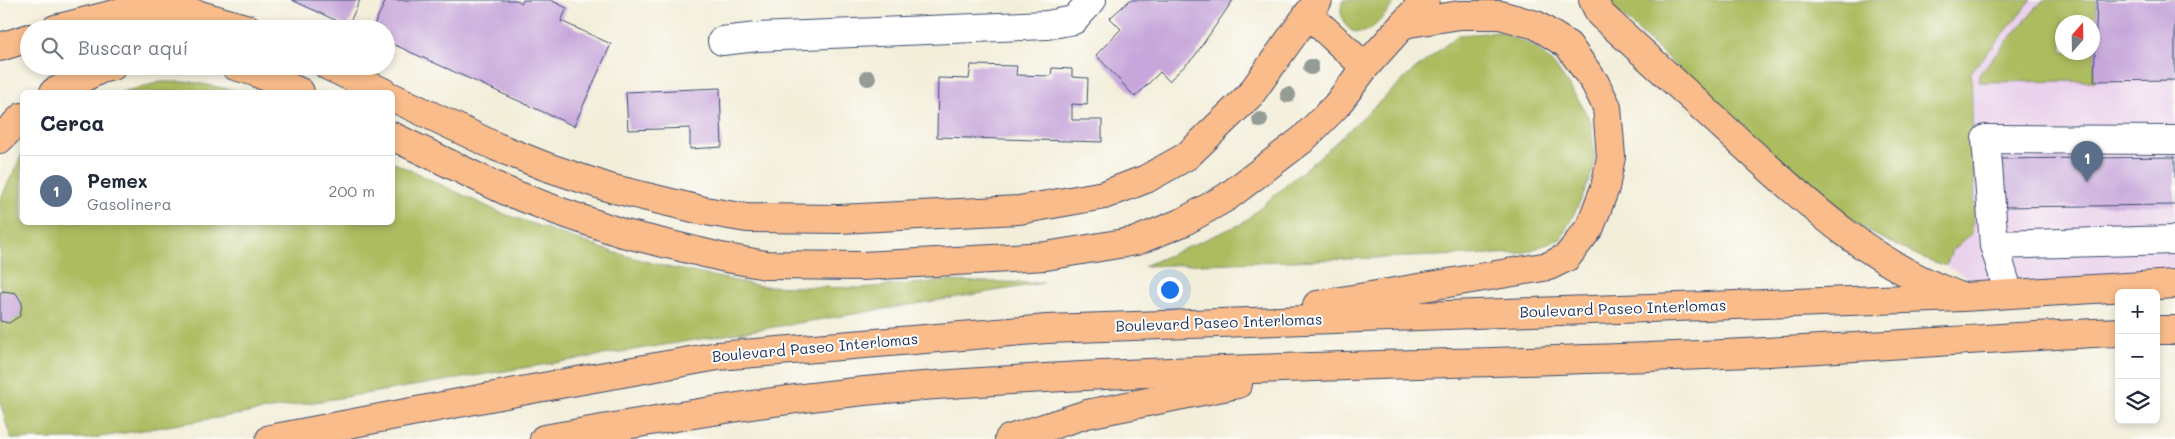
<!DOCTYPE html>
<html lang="es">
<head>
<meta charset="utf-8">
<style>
  body { margin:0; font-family:Mali,sans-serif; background:#f6f6f7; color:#1f2937 }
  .controls { position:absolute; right:15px; bottom:15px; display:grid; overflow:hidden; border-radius:8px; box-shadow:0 2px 8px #0003 }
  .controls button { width:45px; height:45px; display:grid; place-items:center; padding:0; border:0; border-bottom:1px solid #e0e1e3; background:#fff; color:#1f2937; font:25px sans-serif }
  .compass { position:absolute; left:2055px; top:15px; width:45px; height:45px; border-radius:50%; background:#fff; box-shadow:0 2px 8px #0003; rotate:20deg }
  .you { position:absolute; left:1169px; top:289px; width:18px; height:18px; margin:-12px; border:4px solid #fff; border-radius:50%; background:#1a73e8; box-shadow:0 0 0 8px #1a73e833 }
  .badge { display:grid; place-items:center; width:32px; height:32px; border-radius:50%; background:#111827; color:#fff; font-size:16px; font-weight:700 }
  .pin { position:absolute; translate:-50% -41px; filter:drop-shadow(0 1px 2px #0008) }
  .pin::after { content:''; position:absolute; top:26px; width:18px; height:15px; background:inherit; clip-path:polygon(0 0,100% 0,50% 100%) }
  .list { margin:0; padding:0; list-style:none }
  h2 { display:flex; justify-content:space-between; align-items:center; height:65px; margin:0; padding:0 20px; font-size:21px }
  h2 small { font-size:16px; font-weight:400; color:#747a83 }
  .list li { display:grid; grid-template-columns:32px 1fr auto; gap:15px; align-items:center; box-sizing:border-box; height:70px; padding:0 20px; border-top:1px solid #e0e1e3 }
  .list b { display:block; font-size:19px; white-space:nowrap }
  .list p { margin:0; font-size:16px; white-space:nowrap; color:#747a83 }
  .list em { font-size:16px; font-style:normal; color:#747a83 }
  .icon { flex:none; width:28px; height:28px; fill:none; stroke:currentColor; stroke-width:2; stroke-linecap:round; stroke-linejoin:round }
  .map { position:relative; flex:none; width:2175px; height:439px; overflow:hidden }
  .search { position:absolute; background:#fff; box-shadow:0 2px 8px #0003; left:20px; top:20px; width:375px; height:55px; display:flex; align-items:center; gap:12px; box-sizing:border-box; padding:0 18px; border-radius:28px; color:#747a83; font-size:19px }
  .panel { position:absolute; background:#fff; box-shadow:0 2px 8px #0003; left:20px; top:90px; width:375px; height:135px; border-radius:8px }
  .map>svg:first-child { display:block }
  .built { fill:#ead1ec; fill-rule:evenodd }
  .green { fill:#acbc5e; stroke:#64765e; fill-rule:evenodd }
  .building { fill:#c7a7db }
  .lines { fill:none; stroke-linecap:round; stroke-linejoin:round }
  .minor-casing { stroke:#3b4c71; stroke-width:30 }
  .major-casing { stroke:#3b4c71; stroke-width:30 }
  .minor { stroke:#fff; stroke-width:28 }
  .major { stroke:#f9bc8a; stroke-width:28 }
  .tree { fill:#949c96 }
  .labels { text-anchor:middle; stroke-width:4; stroke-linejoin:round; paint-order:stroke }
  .street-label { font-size:15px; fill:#1b2f5e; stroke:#fdfcf7 }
</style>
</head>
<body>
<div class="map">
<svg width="2175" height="439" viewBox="0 0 2175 439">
  <rect width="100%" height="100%" fill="#fdfcf7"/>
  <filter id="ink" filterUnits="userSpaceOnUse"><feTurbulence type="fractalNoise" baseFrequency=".02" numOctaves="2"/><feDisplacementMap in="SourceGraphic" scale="10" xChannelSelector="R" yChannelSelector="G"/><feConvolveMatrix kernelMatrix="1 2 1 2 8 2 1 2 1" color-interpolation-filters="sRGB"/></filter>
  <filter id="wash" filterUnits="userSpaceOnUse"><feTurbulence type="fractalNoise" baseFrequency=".0096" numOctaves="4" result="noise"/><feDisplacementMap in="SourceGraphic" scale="20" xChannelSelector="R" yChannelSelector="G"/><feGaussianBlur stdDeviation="1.12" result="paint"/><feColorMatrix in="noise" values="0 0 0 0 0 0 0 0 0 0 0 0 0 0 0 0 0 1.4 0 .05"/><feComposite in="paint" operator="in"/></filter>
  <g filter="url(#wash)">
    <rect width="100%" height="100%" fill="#f3eeda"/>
    <path class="built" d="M2032,0h143v289l-137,3 -68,-14 -24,-12 6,-15 20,-18 3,-24 -4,-137zM2062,22h30v30h-30z"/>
    <g class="green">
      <path d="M1343,0h54c-8,9 -16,22 -27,29 -19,13 -35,-12 -27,-29z"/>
      <polygon points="1605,0 2032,0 1971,72 1975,209 1972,233 1952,251 1946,266 1923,258 1869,232 1812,192"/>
      <path d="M2043,0h54l-3,81 -115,1v-8zM2062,22h30v30h-30z"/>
      <polygon points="1500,32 1535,47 1556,67 1578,99 1591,122 1595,165 1582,198 1561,239 1523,253 1144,266 1241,224 1325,152 1412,72 1458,35"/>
      <polygon points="161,82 191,82 245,92 121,92"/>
      <polygon points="22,154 22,222 392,222 393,162 499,212 616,253 667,267 761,286 860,288 946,281 1044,283 88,439 11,439 0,402 0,200"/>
    </g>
    <g id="blocks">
      <g class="building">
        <polygon points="292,0 360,0 348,26"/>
        <polygon points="386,0 516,0 522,3 523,0 550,0 567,8 561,21 611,44 574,126 386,41 386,29 372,29"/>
        <polygon points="1130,0 1233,0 1194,57 1169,81 1160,72 1135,97 1096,55 1121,29 1110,18"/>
        <polygon points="2097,0 2175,0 2175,80 2094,81"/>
        <polygon points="971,65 1017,66 1016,75 1051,76 1052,68 1072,69 1072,77 1088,78 1087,105 1072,104 1072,120 1102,120 1102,142 937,137 938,78 969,79"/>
        <polygon points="720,88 722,147 690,149 690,128 628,130 626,92"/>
        <polygon points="2175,157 2175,205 2000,207 1999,159"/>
        <polygon points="3,291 16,293 22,303 20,316 9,323 0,321 0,293"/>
      </g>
    </g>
  </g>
  <g filter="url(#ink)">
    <use href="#blocks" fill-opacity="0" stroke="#3b4c71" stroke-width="1"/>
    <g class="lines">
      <g class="minor-casing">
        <g id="minor">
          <polyline points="722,41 757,37 1047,25 1074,20 1092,0"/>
          <polyline points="1994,245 2175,240"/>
          <polyline points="2009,294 1994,245 1986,139 2175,140"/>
        </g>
      </g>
      <g class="major-casing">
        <g id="major">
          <path d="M1593,0l7,14c47,42 93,85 140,128 65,59 130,121 214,152"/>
          <polyline points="1308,14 1365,67"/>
          <polyline points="55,29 130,10 186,11 248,29"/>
          <polyline points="0,47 29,38"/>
          <polyline points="235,66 255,72 300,92"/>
          <polyline points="328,66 383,92"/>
          <polyline points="54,92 101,69 113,66"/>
          <polyline points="392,97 497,147 547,167 610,188 705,211 747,218 839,219 1019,210 1104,195 1146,179 1187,156 1250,95 1318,0"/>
          <polyline points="392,136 506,191 558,211 622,233 721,257 766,265 862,266 1046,256 1136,241 1183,222 1227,197 1302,140 1336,106 1365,67 1425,0"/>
          <polyline points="0,139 22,117"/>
          <polyline points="1317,305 1549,266 1567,257 1590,227 1605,188 1611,157 1607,107 1595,83 1568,45 1536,25 1500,15 1460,15 1403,24"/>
          <polyline points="2156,330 2175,330"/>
          <polyline points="270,439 532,389 718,356 1047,329 1963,297 2175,284"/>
          <path d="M544,439c117,-20 235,-41 353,-51 259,-21 519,-22 778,-32 148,-5 296,-18 444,-24"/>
          <polyline points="1009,439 1087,414 1238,384"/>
        </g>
      </g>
      <use href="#minor" class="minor"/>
      <use href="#major" class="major"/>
    </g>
    <g class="tree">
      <circle cx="1311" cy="67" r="8"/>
      <circle cx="868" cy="78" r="8"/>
      <circle cx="1288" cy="95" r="8"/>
      <circle cx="1260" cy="120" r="8"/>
    </g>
  </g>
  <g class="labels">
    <g class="street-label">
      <text transform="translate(1623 309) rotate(-2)" y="5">Boulevard Paseo Interlomas</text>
      <text transform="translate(1219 323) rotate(-2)" y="5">Boulevard Paseo Interlomas</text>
      <text transform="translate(815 348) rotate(-5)" y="5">Boulevard Paseo Interlomas</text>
    </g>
  </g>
</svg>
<div class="controls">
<button>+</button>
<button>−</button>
<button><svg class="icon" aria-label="layers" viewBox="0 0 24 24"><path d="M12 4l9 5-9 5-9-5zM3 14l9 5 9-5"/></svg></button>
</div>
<svg class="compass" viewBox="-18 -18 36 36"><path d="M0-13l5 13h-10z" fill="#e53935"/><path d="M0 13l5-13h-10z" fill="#747a83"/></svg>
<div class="you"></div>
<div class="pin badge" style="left:2087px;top:182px;background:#5c6f8a">1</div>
<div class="search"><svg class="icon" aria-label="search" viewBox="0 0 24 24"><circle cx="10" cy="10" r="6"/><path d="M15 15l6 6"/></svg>Buscar aquí</div>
<section class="panel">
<h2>Cerca<small></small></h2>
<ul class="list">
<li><span class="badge" style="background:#5c6f8a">1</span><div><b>Pemex</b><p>Gasolinera</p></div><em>200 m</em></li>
</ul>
</section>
</div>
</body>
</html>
